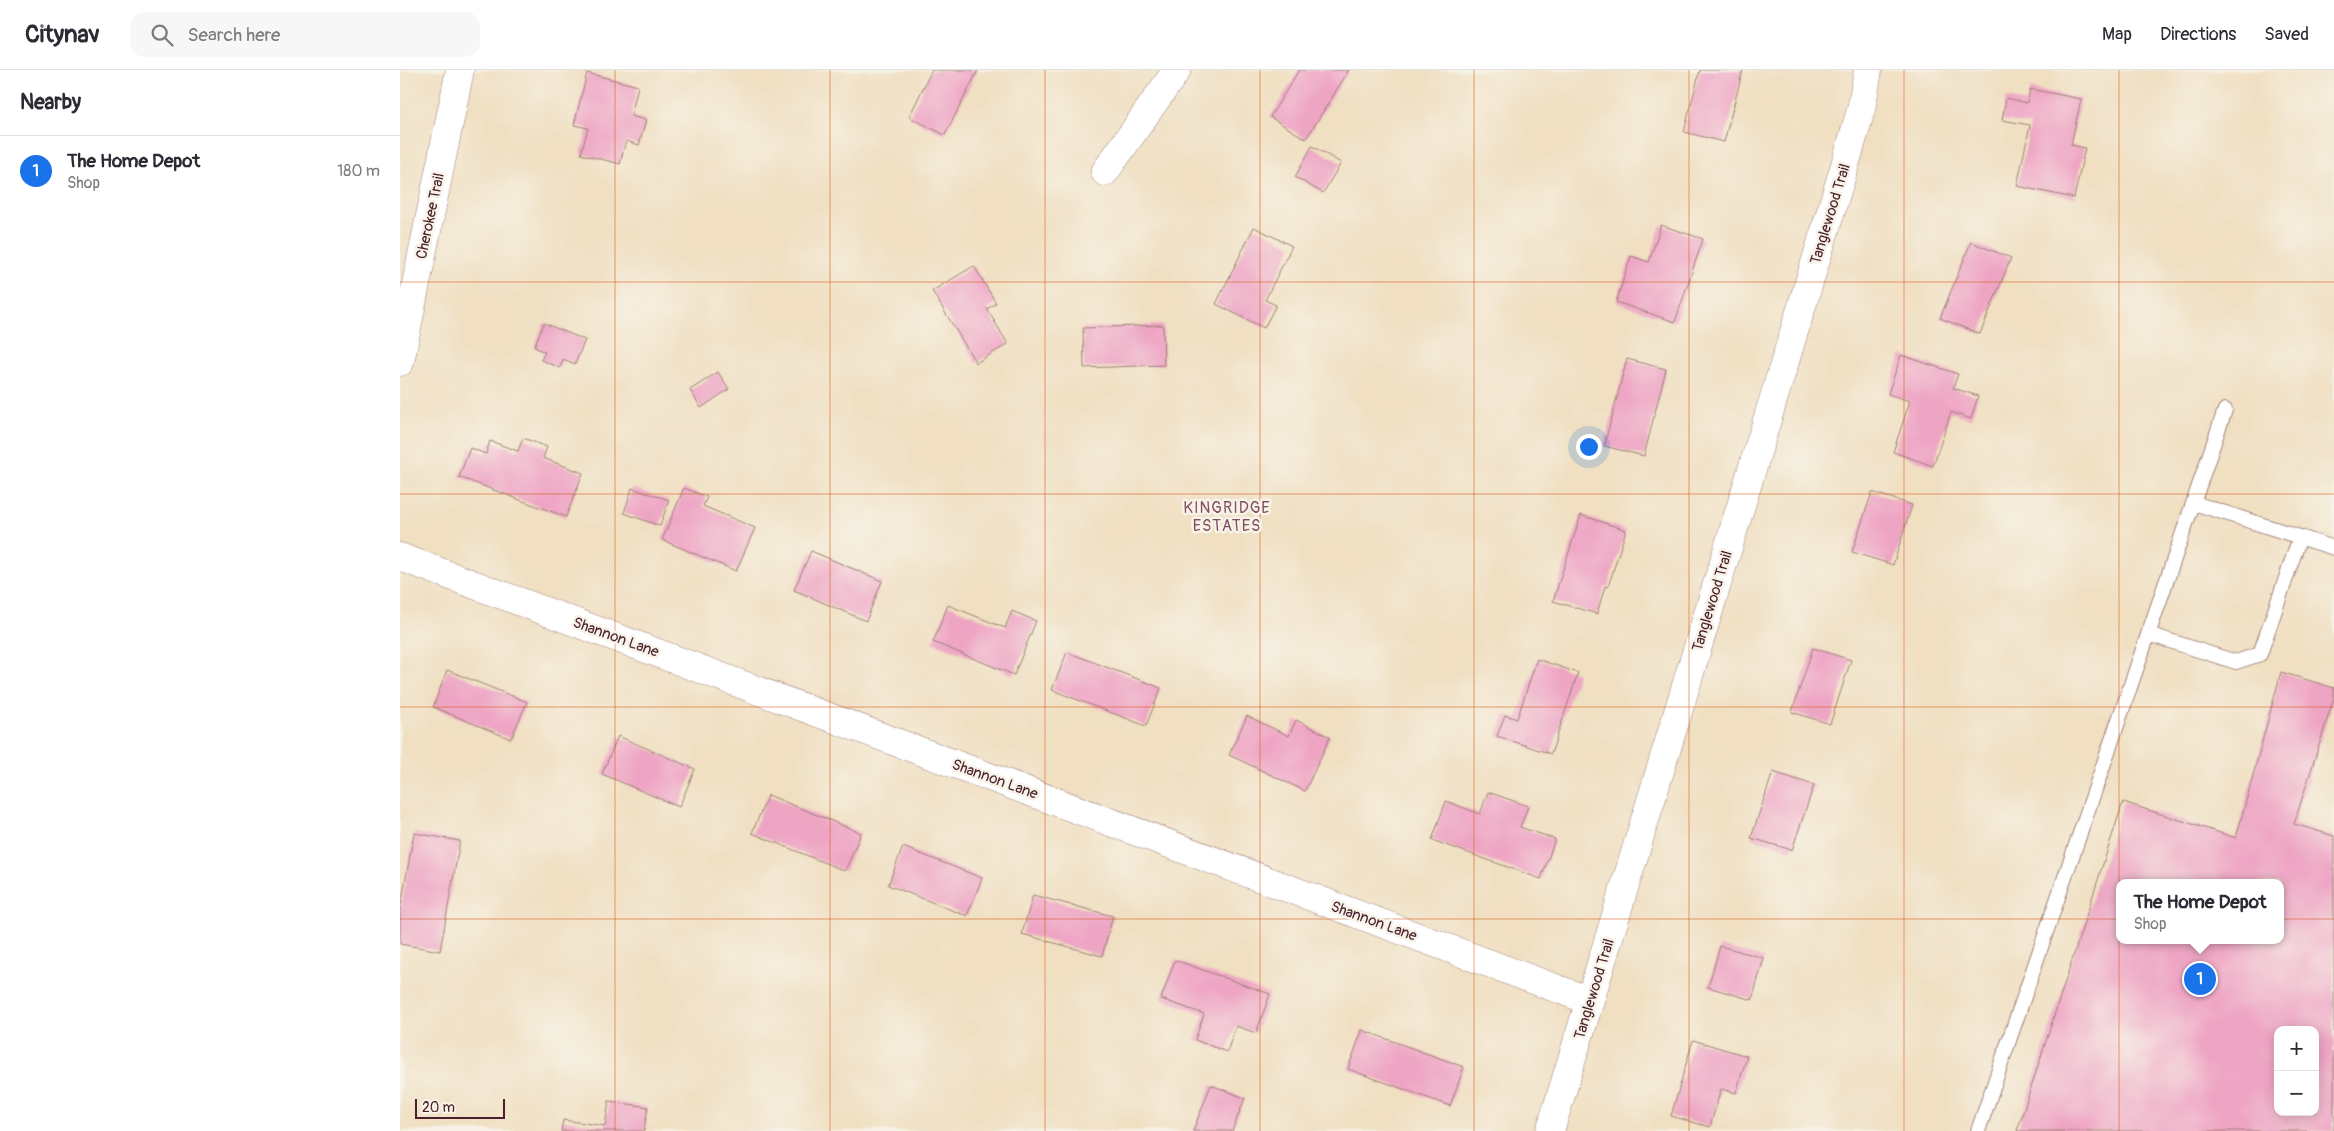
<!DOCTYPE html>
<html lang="en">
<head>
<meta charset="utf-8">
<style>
  body { margin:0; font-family:Pangolin,sans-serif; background:#f7f7f7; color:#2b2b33 }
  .controls { position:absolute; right:15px; bottom:15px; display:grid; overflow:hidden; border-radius:10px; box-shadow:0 2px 12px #0003 }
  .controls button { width:45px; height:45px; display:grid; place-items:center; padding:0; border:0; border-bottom:1px solid #e1e1e2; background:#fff; color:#2b2b33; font:25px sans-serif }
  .scale { position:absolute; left:15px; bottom:12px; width:90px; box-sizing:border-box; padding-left:5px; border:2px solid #4a1f2b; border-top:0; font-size:14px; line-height:18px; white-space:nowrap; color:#4a1f2b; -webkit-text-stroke:4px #f7f3e8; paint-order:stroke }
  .you { position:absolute; left:1188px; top:376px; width:18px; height:18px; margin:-12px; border:4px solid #fff; border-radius:50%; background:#1a73e8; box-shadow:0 0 0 8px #1a73e833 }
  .badge { display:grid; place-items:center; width:32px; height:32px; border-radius:50%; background:#1a73e8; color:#fff; font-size:16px; font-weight:700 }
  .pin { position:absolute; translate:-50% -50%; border:2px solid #fff; box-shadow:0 1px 5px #0006 }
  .popup { position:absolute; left:1716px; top:809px; width:168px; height:65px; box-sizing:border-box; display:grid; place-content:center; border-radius:10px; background:#fff; filter:drop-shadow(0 1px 4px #0005); font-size:16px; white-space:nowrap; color:#7c7c81 }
  .popup b { font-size:19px; color:#2b2b33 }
  .popup::after { content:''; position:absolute; left:50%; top:100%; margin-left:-10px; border:10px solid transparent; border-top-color:#fff }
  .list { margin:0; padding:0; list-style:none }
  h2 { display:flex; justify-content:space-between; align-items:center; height:65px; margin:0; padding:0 20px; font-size:21px }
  h2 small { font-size:16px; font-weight:400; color:#7c7c81 }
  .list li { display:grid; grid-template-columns:32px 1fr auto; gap:15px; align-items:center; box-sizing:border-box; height:70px; padding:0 20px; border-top:1px solid #e1e1e2 }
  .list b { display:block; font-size:19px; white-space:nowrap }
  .list p { margin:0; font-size:16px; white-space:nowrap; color:#7c7c81 }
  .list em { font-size:16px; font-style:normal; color:#7c7c81 }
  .icon { flex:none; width:28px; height:28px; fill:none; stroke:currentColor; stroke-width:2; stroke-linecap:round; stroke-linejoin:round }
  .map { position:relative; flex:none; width:1934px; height:1061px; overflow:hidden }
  header { display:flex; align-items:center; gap:30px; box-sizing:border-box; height:70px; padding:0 25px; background:#fff; border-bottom:1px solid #e1e1e2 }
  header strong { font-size:24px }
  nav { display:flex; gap:28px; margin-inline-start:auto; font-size:18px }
  .search { width:350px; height:45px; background:#f7f7f7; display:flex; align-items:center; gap:12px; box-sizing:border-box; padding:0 18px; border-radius:15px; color:#7c7c81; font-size:19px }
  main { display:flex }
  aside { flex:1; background:#fff }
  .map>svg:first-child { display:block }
  .building { fill:#eea5c4; fill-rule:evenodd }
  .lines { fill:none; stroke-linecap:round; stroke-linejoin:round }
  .lane-casing { stroke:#9d7f76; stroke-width:16 }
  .street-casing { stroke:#9d7f76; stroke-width:29 }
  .lane { stroke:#fff; stroke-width:14 }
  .street { stroke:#fff; stroke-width:28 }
  .grid { fill:none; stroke:#d8530f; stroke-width:1; stroke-opacity:0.55 }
  .labels { text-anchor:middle; stroke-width:5; stroke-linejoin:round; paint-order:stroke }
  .street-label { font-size:15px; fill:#4a1f2b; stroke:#f7f3e8 }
  .neighbourhood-label { font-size:16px; letter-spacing:1px; fill:#834e61; stroke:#f7f3e8 }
</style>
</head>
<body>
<header>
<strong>Citynav</strong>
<div class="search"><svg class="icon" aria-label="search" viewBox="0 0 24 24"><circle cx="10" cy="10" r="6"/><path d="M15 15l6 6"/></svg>Search here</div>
<nav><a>Map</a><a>Directions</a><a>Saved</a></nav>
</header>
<main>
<aside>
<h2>Nearby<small></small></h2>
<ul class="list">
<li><span class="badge">1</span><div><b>The Home Depot</b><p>Shop</p></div><em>180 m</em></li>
</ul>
</aside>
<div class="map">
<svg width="1934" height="1061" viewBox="0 0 1934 1061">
  <rect width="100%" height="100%" fill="#f7f3e8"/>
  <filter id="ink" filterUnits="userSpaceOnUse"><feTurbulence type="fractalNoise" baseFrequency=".02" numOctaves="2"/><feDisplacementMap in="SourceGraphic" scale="10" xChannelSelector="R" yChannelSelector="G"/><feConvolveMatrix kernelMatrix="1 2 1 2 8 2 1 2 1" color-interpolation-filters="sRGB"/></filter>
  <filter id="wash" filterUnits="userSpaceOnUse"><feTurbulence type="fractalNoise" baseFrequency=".0096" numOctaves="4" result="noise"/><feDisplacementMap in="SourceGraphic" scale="20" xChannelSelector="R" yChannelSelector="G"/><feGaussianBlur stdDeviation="1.12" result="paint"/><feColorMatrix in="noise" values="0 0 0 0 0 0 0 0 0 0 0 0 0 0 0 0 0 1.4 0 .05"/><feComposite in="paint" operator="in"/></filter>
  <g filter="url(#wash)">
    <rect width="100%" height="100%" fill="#f0dfc1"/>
    <g id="blocks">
      <g class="building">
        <polygon points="532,0 578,0 545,65 509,47"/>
        <polygon points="899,0 949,0 906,69 870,47"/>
        <polygon points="1300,0 1343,0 1324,72 1284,62"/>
        <polygon points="187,3 238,16 231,46 246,50 239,75 226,71 220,94 181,84 188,58 174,55"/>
        <polygon points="1630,19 1681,29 1671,75 1685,78 1674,128 1617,116 1630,55 1602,50 1606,28 1627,33"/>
        <polygon points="912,76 941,93 923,123 895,107"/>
        <polygon points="1261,155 1303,169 1275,252 1216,232 1231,186 1249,192"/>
        <polygon points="854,157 892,176 865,230 876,235 864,258 816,234"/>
        <polygon points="1571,172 1611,188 1580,264 1540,248"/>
        <polygon points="574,196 596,233 587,239 608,274 576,293 532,221"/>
        <polygon points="144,253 185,270 175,294 163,289 160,298 141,290 145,282 134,277"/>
        <polygon points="763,255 764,295 684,298 683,258"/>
        <polygon points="1501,285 1558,304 1553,318 1578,326 1571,349 1551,342 1533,396 1493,382 1510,331 1488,324"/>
        <polygon points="1227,289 1266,299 1244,386 1204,376"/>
        <polygon points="318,302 329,319 301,338 290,320"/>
        <polygon points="123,368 147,377 143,388 183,403 166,447 59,407 70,378 86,384 90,371 118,381"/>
        <polygon points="232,418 269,430 260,456 224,443"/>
        <polygon points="284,418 307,427 303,436 355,458 336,501 262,470"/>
        <polygon points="1472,422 1512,435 1493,495 1452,482"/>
        <polygon points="1181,445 1226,460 1208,517 1205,516 1197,544 1153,531"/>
        <polygon points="411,481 482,511 466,551 394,520"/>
        <polygon points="548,535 605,558 612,541 636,551 614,605 533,572"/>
        <polygon points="1413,578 1451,590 1430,654 1392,642"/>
        <polygon points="667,582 761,618 746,656 652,620"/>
        <polygon points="1137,589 1178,603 1151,684 1097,666 1105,645 1117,649"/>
        <polygon points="47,600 127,632 111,669 33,637"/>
        <path d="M1881,602l53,16v10l-40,126 40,12v295h-317l106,-329 113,36zM1720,813h160v57h-160zM1878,960h37v82h-37z"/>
        <polygon points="847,646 889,666 896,650 930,667 905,721 829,685"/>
        <polygon points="218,666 295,699 279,737 202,704"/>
        <polygon points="1373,702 1414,715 1392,780 1351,768"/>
        <polygon points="1088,722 1128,736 1120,757 1155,769 1141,809 1032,770 1046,731 1080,744"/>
        <polygon points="368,725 461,763 445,801 352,763"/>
        <polygon points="14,763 60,771 40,881 0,874 0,841"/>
        <polygon points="503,777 582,808 567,846 488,815"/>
        <polygon points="633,825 713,846 702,886 622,864"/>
        <polygon points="1320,876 1364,888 1352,930 1308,917"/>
        <polygon points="775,890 870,924 856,963 836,956 827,982 795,970 804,944 761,929"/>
        <polygon points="962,960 1064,997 1050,1036 948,999"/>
        <polygon points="1293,970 1347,986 1336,1023 1321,1019 1310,1057 1271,1046"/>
        <polygon points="811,1015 845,1028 832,1061 793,1061"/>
        <polygon points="209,1031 248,1037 244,1061 161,1061 163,1050 205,1056"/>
      </g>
    </g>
  </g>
  <g filter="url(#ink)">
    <use href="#blocks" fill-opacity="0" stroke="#9d7f76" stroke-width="1"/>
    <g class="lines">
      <g class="lane-casing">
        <g id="lane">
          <polyline points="1794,433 1934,478"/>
          <polyline points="1748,564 1836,592 1860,584 1900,467"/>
          <polyline points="1578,1061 1825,340"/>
        </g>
      </g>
      <g class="street-casing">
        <g id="street">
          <polyline points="705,102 777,0"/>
          <polyline points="0,292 60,0"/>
          <polyline points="0,487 1190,931"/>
          <polyline points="1150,1061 1448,85 1461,40 1468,0"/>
        </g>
      </g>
      <use href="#lane" class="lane"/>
      <use href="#street" class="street"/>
    </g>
  </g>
  <path class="grid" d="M215,0v1061M430,0v1061M645,0v1061M860,0v1061M1074,0v1061M1289,0v1061M1504,0v1061M1719,0v1061M0,212h1934M0,424h1934M0,637h1934M0,849h1934"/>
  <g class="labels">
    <g class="street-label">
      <text transform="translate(1430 144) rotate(-73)" y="5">Tanglewood Trail</text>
      <text transform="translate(30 146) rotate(-78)" y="5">Cherokee Trail</text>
      <text transform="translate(1312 531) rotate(-73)" y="5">Tanglewood Trail</text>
      <text transform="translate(216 567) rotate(20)" y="5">Shannon Lane</text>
      <text transform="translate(595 709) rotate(20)" y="5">Shannon Lane</text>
      <text transform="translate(974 851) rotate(20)" y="5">Shannon Lane</text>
      <text transform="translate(1194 919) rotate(-73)" y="5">Tanglewood Trail</text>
    </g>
    <g class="neighbourhood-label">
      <text x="827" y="443">KINGRIDGE<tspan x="827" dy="18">ESTATES</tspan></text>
    </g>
  </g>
</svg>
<div class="controls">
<button>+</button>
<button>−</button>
</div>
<div class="scale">20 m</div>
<div class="you"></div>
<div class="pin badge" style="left:1800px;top:909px">1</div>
<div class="popup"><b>The Home Depot</b>Shop</div>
</div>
</main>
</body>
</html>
